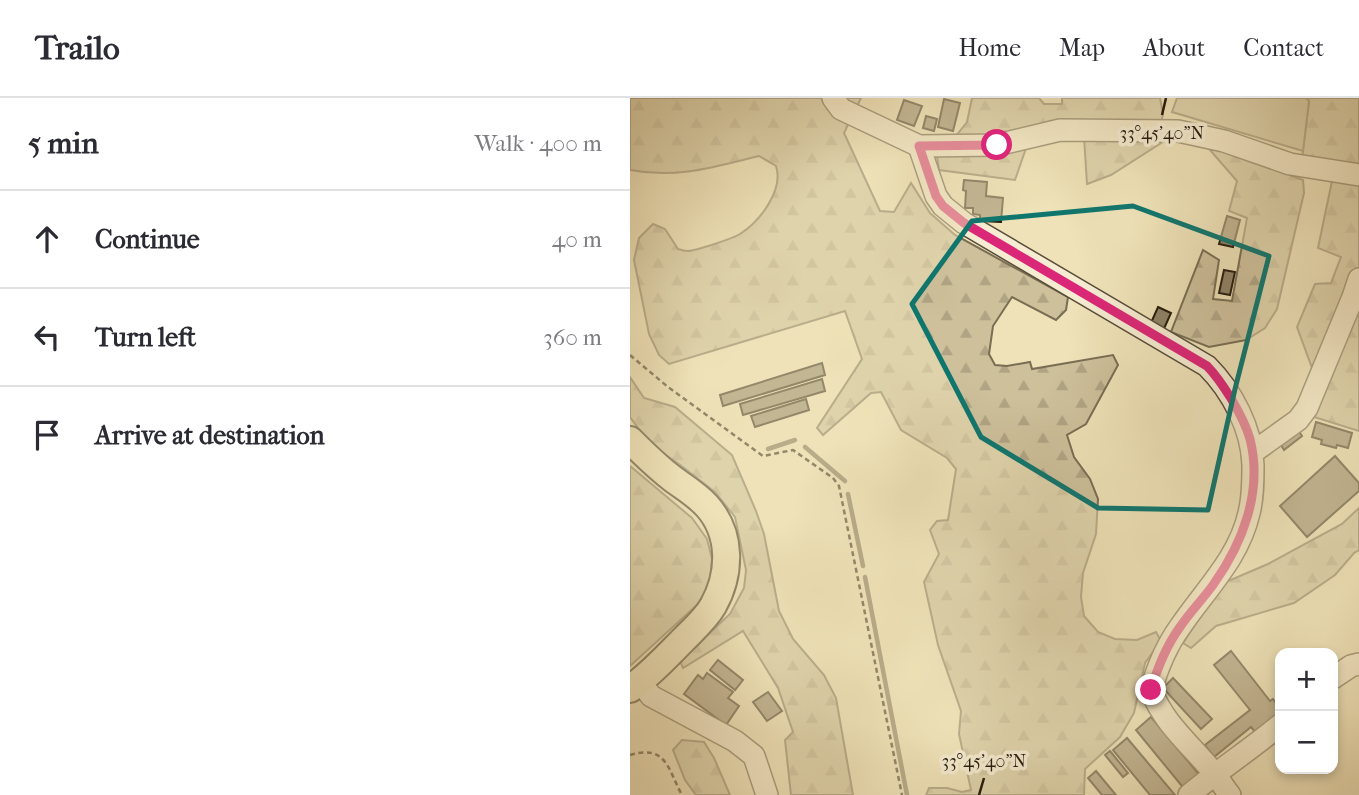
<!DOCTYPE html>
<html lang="en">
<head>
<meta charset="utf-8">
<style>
  body { margin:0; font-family:"IM FELL French Canon",serif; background:#f2f2f3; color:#2b2b33 }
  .controls { position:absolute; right:21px; bottom:21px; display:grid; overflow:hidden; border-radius:14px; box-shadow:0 4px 10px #0003 }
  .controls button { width:63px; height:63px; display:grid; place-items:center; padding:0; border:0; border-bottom:2px solid #e1e1e2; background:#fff; color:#2b2b33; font:35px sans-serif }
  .stop { position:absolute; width:21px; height:21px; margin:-16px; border:5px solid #db2777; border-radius:50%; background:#fff }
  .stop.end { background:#db2777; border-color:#fff; box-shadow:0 2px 7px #0008 }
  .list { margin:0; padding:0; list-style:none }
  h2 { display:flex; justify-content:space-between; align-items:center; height:91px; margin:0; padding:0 28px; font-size:30px }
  h2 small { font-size:23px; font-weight:400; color:#7c7c81 }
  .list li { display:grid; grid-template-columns:46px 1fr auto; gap:21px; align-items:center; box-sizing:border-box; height:98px; padding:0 28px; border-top:2px solid #e1e1e2 }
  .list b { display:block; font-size:26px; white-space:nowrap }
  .list em { font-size:23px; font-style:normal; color:#7c7c81 }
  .icon { flex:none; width:38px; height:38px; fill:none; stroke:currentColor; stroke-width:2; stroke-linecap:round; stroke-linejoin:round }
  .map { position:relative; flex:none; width:729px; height:697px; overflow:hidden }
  header { display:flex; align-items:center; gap:42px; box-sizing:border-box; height:98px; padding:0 35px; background:#fff; border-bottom:2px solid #e1e1e2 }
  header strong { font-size:33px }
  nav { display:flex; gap:38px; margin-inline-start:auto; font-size:24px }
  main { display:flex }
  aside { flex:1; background:#fff }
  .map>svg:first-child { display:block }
  .forest { fill:url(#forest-firs); stroke:#796e54; stroke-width:2 }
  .garden { fill:#cdc09b; stroke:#796e54; stroke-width:2 }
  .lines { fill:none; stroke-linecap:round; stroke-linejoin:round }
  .stream { stroke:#756a51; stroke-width:4.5 }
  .building { fill:#8e8266; stroke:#251b0d; stroke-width:2 }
  .minor-casing { stroke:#584d38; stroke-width:24 }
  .major-casing { stroke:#251b0d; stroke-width:30 }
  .path { stroke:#251b0d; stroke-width:2.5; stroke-dasharray:5 3.5; stroke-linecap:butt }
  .minor { stroke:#f5ecd1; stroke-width:21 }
  .major { stroke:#efe2b8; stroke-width:26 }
  .route { stroke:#db2777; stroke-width:9 }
  .marked { fill:none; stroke:#0f766e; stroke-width:5; stroke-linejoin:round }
  .ticks { fill:none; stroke:#251b0d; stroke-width:2.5 }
  .ticks-label { font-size:18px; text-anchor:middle; fill:#251b0d; stroke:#f5ecd1; stroke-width:7; stroke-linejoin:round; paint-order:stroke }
</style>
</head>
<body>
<header>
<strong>Trailo</strong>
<nav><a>Home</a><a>Map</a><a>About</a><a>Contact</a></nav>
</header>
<main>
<aside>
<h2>5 min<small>Walk · 400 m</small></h2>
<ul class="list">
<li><svg class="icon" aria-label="ahead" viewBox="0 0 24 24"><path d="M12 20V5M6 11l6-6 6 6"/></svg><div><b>Continue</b></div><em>40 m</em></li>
<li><svg class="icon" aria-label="left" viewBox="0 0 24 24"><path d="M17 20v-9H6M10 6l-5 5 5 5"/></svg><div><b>Turn left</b></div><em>360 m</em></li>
<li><svg class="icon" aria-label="arrive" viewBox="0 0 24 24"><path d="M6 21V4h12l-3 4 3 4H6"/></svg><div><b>Arrive at destination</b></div></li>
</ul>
</aside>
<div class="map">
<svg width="729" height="697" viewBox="0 0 729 697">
  <defs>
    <pattern id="forest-firs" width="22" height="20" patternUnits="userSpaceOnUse" patternTransform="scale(1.75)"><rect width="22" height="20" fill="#cdc09b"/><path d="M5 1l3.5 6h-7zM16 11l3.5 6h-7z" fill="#b0a484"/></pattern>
  </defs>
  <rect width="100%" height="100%" fill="#efe2b8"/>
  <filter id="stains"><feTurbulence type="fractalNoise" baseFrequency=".00286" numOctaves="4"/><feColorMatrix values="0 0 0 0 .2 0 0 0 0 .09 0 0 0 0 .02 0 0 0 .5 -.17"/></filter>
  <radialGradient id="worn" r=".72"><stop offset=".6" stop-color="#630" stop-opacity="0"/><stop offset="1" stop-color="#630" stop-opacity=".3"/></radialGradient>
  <g class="forest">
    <path d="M0,0h231l-17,35 36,78 14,1 17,-29 19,30 25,22 113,62 -2,13 -10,10 -44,-23 -19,29 -4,28 6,11 12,1 23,-4 2,7 81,-14 5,10 -32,59 -19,11 7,22 16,22 8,20 -2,35 -13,39 -2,24 3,19 14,16 17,7 22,1 19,-8 5,9 -16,22 -11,50 -14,24 -35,32 -1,26h-158l3,-7h18l15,4 9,-2 -12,-56 2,-23 -23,-66 -14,-63 15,-28 -9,-24 7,-9 11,-1 8,-51 -9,-11 -46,-28 -20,-38 -10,1 -48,42 -6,-7 45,-69 -17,-48 -176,53 -10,-9 -10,-21 -15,-74 5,-22 14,-14 12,5 13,20c3,1 7,2 10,2 7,0 46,-13 52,-17 20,-13 44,-44 36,-68l-17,-10c-45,11 -82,23 -129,14z"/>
    <polygon points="342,0 409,0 414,6 432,6 432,0 530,0 533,16 531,26 402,33 385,82 309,72 304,38 325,39 337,24"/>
    <polygon points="676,0 729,0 729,72 672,61 679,3"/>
    <polygon points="454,39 536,42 481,77 457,86"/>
    <polygon points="592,51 673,82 674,95 647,211 635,230 616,242 579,249 541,234 573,152 589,162 583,201 602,203 617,120 599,113 607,83 580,52"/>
    <polygon points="702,83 729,86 729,333 681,318 696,281 682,270 667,229 685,186 701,185 711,159 688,150"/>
    <polygon points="0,279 14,300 45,309 102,357 126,413 134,436 149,513 163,541 194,577 206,600 223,697 161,697 155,642 163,634 148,590 113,533 53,570 50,563 100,516 114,490 116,472 105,419 85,394 49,366 30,353 14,338 0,319"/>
    <polygon points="0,368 62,420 77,441 82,461 80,486 68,506 0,568"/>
    <polygon points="729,410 729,452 724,455 705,477 664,505 586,528 561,550 553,545 574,513 598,483 638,466 712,426"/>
    <polygon points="52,642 74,644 84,660 100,697 66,697 55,682 43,652"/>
  </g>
  <polygon class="garden" points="547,0 676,0 679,3 673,53 542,14"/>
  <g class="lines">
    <g class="stream">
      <polyline points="175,349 215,383"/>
      <polyline points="138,351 165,342"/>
      <polyline points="218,396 233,468"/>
      <polyline points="235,479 277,697"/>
    </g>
  </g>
  <g class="building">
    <polygon points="314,1 330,5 323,33 308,29"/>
    <polygon points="274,2 292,8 284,28 267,22"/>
    <polygon points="296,18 307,21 304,33 293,30"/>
    <polygon points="334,82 357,84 356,98 373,100 371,124 350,123 350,117 343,116 343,110 335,110 336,93 333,92"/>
    <polygon points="597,118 610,122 603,149 589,146"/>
    <polygon points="594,172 605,174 600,197 589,195"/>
    <polygon points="528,209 541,215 533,233 520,227"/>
    <polygon points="192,265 195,277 93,308 90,297"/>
    <polygon points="192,281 195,293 113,317 110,306"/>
    <polygon points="176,301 179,312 125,329 121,318"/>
    <polygon points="686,324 722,335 718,350 707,347 706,350 691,346 692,342 682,339"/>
    <polygon points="669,333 672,338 654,352 651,347"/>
    <polygon points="705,358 729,385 729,393 677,439 650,408"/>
    <polygon points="601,553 640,603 643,601 650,610 650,615 626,635 621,629 584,659 575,647 620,612 584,567"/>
    <polygon points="88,562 113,582 105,592 80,572"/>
    <polygon points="77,575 103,594 98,600 109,608 96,627 54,596 68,577 73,581"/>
    <polygon points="543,580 582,621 571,631 533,590"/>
    <polygon points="138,594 152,613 137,623 123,604"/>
    <polygon points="521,619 572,680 556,693 506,632"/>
    <polygon points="497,640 545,697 520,697 483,652"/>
    <polygon points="480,653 498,675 493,679 475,657"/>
    <polygon points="466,673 486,697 472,697 458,680"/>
  </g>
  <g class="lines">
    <g class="minor-casing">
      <g id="minor">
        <polyline points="203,0 211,11 289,48 367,47 430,32 548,33 594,43 660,66 729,77"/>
        <path d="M289,48l17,50 7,10 21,17 243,143c25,25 45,63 46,99 0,16 0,33 -4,48 -10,45 -44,77 -69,114 -13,18 -23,42 -29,63 13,34 40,55 63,83 6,7 10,15 16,22"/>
        <polyline points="622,355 668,322 677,310 723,199 729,181"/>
        <polyline points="703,580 721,568 729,566"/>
        <polyline points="10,583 21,598 105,643 124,658 137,697"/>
        <path d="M559,697c30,-25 62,-46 91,-70"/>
      </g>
    </g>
    <g class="major-casing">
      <path id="major" d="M0,342c14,14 27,27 43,39 12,9 24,16 34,27 25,28 24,68 6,100 -7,12 -18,22 -28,32 -18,18 -34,36 -55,51"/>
    </g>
    <g class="path">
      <polyline points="0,257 38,289 133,358 163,352 203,380 209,388 272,697"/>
      <path d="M0,657c37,-11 38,15 52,40"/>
    </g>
    <use href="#minor" class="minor"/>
    <use href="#major" class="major"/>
  </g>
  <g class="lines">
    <path class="route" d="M367,47l-78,1 17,50 7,10 21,17 243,143c10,10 17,21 25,34 7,12 14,25 18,39 13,52 -7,104 -37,146 -10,14 -23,27 -33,42 -13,18 -23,42 -29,63"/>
  </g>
  <path d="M0 0H729V697H0ZM503,108l136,50 -34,133 -27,121 -110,-2 -117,-71 -69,-133 60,-83z" fill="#efe2b8" fill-opacity=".55" fill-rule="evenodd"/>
  <path class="marked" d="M503,108l136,50 -34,133 -27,121 -110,-2 -117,-71 -69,-133 60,-83z"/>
  <path class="ticks" d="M532,17l4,-17M349,697l5,-17"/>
  <g class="ticks-label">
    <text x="532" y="41">33°45'40"N</text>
    <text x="354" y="669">33°45'40"N</text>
  </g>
  <rect width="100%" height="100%" filter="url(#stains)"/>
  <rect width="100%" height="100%" fill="url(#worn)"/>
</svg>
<div class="controls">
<button>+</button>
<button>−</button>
</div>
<div class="stop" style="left:367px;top:47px"></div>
<div class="stop end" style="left:521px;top:592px"></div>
</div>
</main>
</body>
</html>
